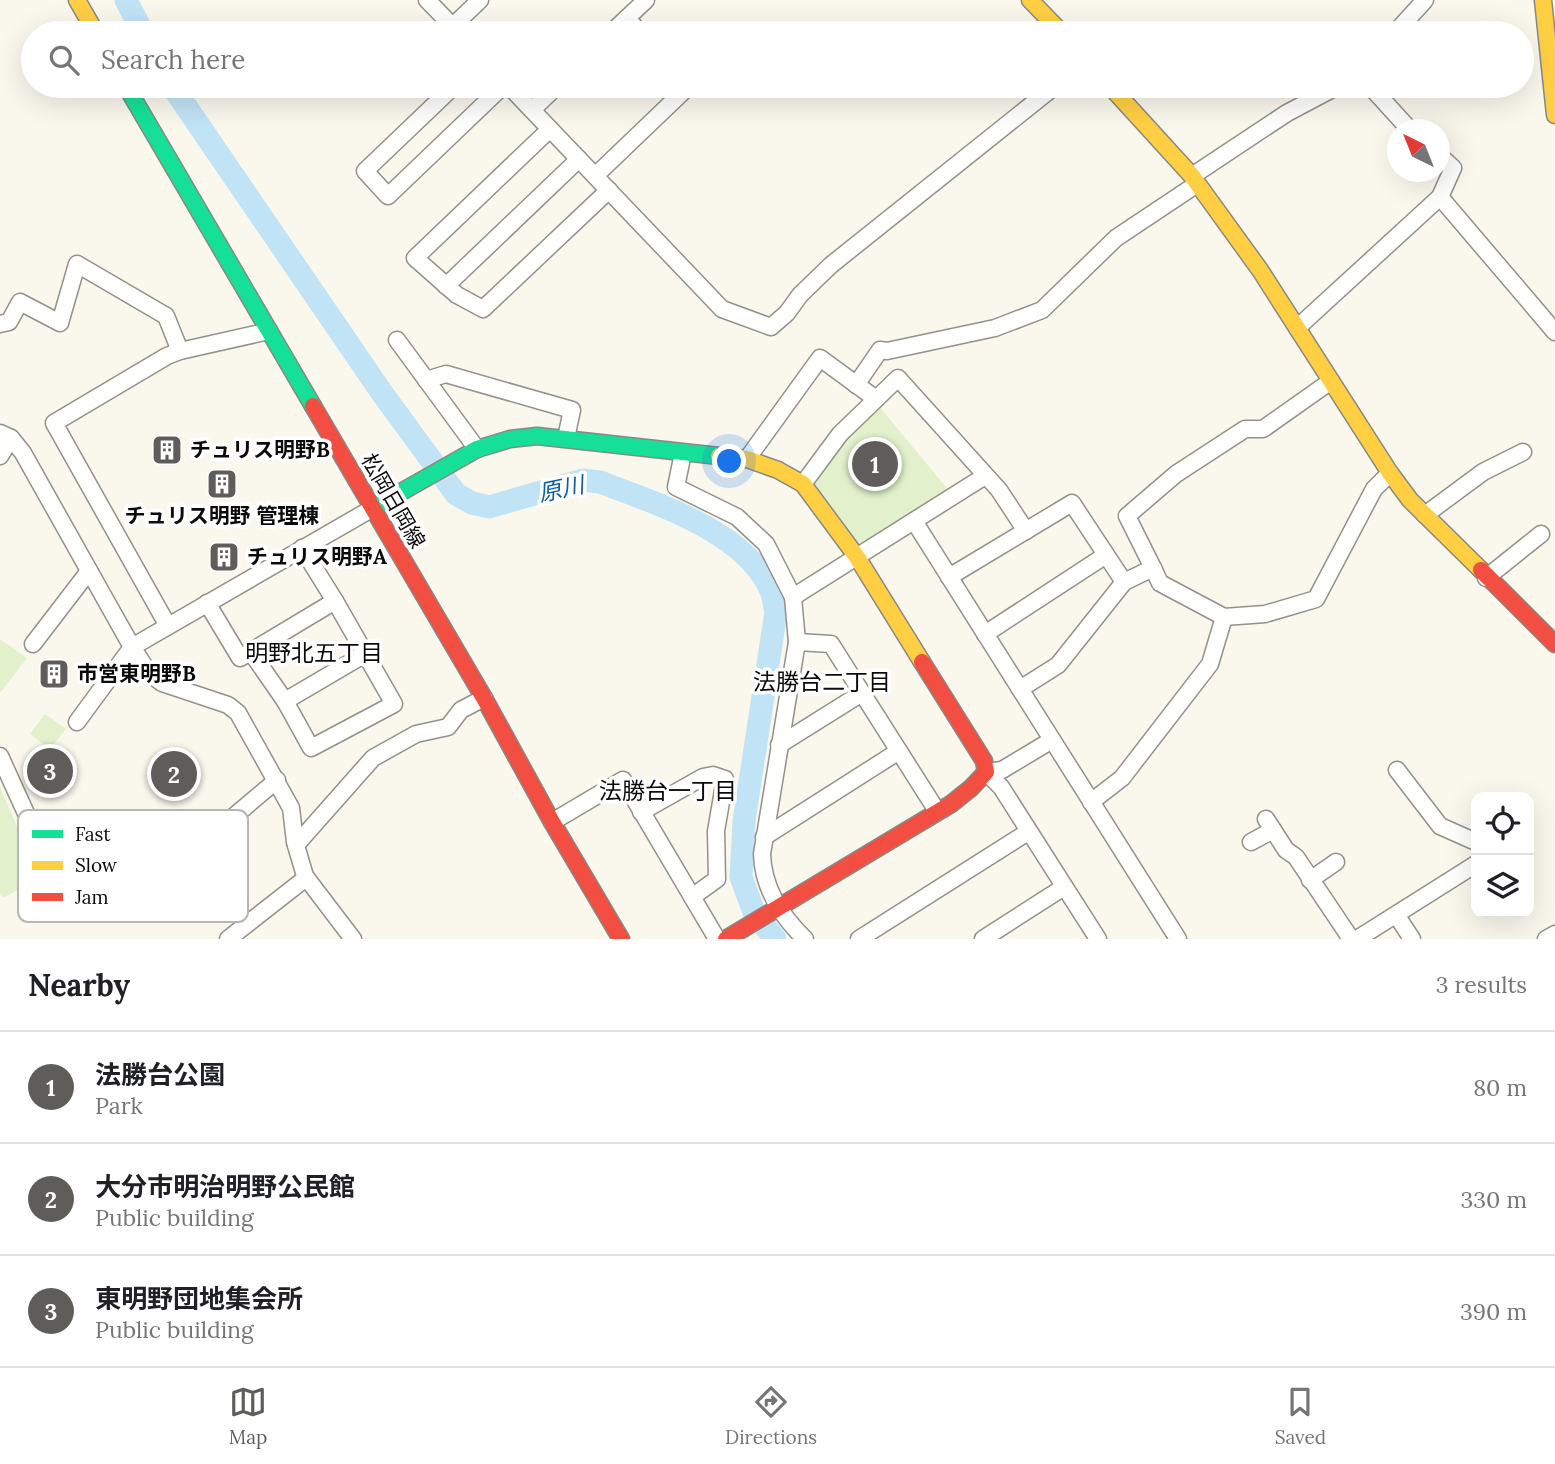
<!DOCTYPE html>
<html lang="en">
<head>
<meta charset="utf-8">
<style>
  body { margin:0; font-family:Lora,"Noto Sans JP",serif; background:#f6f6f6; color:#202124 }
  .controls { position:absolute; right:21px; bottom:21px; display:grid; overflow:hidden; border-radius:14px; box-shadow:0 7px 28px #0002 }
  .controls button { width:63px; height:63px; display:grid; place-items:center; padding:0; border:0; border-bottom:2px solid #e0e0e0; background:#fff; color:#202124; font:35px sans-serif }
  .compass { position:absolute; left:1387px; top:119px; width:63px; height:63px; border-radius:50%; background:#fff; box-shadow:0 7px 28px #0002; rotate:317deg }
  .you { position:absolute; left:730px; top:462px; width:24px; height:24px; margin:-18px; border:5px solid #fff; border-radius:50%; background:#1a73e8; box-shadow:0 0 0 10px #1a73e833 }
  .badge { display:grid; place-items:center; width:46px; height:46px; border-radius:50%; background:#5e5d59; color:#fff; font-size:23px; font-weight:700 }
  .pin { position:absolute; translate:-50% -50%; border:4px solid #fff; box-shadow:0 2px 7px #0006 }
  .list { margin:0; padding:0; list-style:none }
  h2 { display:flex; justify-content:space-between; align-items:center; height:91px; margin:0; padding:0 28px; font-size:30px }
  h2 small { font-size:23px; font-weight:400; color:#757577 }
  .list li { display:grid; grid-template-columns:46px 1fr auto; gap:21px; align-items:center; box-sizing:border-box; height:112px; padding:0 28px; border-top:2px solid #e0e0e0 }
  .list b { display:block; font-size:26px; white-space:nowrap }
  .list p { margin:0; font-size:23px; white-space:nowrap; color:#757577 }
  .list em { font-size:23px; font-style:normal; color:#757577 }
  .icon { flex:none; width:38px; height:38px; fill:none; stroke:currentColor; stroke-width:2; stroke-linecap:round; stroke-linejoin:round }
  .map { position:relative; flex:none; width:1555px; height:939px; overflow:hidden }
  .search { position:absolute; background:#fff; box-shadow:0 7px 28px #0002; left:21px; right:21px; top:21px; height:77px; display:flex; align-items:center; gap:18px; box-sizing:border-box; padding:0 24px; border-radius:38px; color:#757577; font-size:26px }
  .sheet { height:427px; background:#fff }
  nav { display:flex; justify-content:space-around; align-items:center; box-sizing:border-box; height:98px; border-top:2px solid #e0e0e0; background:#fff; font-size:19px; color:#757577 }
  nav a { display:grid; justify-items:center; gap:4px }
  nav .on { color:#5e5d59 }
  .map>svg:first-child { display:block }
  .green { fill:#e2f1cb }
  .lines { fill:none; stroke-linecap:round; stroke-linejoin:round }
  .river { stroke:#c1e3f6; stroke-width:23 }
  .street-casing { stroke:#92918c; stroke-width:19 }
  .fast-casing { stroke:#898883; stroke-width:19 }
  .slow-casing { stroke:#898883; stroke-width:19 }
  .jam-casing { stroke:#898883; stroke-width:19 }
  .street { stroke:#fefefc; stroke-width:16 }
  .fast { stroke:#16e098; stroke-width:16 }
  .slow { stroke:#ffcf43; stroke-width:16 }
  .jam { stroke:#f24e42; stroke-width:16 }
  .labels { text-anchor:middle; stroke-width:7; stroke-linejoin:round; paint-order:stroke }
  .poi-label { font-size:21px; font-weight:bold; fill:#0a0a0a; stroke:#fff; text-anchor:start }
  .street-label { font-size:21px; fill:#0a0a0a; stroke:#fff }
  .water-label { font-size:23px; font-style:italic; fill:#0e5fa2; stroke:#fff }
  .neighbourhood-label { font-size:23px; fill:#0a0a0a; stroke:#fff }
  .key { fill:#fff; stroke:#b6b6b6; stroke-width:2 }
  .key-label { font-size:19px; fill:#0a0a0a }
</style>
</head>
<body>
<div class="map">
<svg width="1555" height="939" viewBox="0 0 1555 939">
  <rect width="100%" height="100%" fill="#faf8ed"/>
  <g class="green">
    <path d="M878,405l72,87 -84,53 -9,-4 -41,-56c0,-26 44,-61 62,-80z"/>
    <polygon points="0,639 27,658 0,693"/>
    <polygon points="45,714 66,729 50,749 30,734"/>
    <polygon points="0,787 25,845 37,840 40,845 75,832 106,845 138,888 130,893 96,856 76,858 3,898 0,894"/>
  </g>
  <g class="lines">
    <g class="river">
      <polyline points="126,0 143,33"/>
      <path d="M172,86l210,307 74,101 16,9 17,4 94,-27 17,2c55,21 147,50 171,109 3,6 3,15 5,21l-32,209 -3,56 13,35 21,27"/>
    </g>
    <g class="street-casing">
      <g id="street">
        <polyline points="427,0 459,33"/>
        <polyline points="627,18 640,33"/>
        <polyline points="453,26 480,0"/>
        <polyline points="611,33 646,0"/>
        <polyline points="1395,33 1425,0"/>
        <polyline points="454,86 365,171 388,196 503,86"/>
        <polyline points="509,86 722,309 771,327 787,313 800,295 831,265 1055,86"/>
        <polyline points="1370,86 1410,130"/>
        <polyline points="532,110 557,86"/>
        <polyline points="550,129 415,258 457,295 483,309 609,190"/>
        <polyline points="595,176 689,86"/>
        <polyline points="1192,176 1287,113 1338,86"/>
        <polyline points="1440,197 1555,332"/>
        <polyline points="446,286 579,159"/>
        <polyline points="0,324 9,322 20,302 60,323 77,264 166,316 180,351 269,331"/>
        <polyline points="1297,328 1440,197 1453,168 1440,156"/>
        <polyline points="397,340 477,449"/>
        <polyline points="426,380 446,374 572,410 566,438"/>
        <polyline points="856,385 880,350 887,351 995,328 1042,310 1116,238 1197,184"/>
        <polyline points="0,433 11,438 23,453 132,647 149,673 162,683 228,705 238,713 291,808 295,842 305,876 353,939"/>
        <path d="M683,453l-7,34 61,30 29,27 27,53 4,45 -35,212c1,33 19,62 43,85"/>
        <polyline points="0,456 11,438"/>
        <polyline points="747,459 820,358 876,399"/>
        <polyline points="803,484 840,434 898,378 999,490 1026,531"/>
        <polyline points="1425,515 1483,472 1523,452"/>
        <polyline points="914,521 1178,939"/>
        <polyline points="1153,568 1160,583 1224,617 1265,614 1316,599 1374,489 1390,473"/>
        <polyline points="949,577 1072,503 1124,582"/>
        <polyline points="1486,578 1541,534"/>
        <polyline points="793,597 985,476"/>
        <polyline points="335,601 394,704 311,748 285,701 365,654"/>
        <polyline points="207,603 240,658 335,601 302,548"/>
        <polyline points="168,626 54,423 167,356 180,351"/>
        <polyline points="985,634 1106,555"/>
        <polyline points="797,642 831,644 937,811"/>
        <polyline points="33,644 89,571"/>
        <polyline points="251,652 285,701"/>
        <polyline points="1020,689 1058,665 1124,582 1153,568 1127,516 1176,474 1245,429 1263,429 1331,381"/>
        <polyline points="77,722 132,647 373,508"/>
        <polyline points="779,745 862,693"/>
        <path d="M0,756l34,75 6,4c13,-3 26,-7 38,-7 31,-1 49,33 66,54h12l121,-102"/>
        <polyline points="1397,770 1440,826 1476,842"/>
        <polyline points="986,772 1001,787 1098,939"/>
        <polyline points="986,772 1002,770 1052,740"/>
        <polyline points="1091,802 1122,778 1210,664 1224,617"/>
        <polyline points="641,812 703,777 713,775 725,779 716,831 717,879 692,897"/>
        <polyline points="1266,819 1286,850 1296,857 1351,939"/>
        <polyline points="552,822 623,780 717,939"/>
        <polyline points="764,837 899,751"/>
        <polyline points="1251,842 1273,830"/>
        <polyline points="296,845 373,758 416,734 448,727 461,710 484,698"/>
        <polyline points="89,858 97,858 129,895 135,894 151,882"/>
        <polyline points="1310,880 1336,862"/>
        <polyline points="1397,916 1412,939"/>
        <polyline points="228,939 306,878"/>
        <polyline points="859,939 1028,832"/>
        <polyline points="983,939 1064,887"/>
        <polyline points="1357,939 1476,864"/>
        <polyline points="1546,939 1555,934"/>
      </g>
    </g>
    <g class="fast-casing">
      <g id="fast">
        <polyline points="126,86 313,406"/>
        <polyline points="373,508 477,449 510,439 537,436 719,456"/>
      </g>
    </g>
    <g class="slow-casing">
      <g id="slow">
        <polyline points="77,0 96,33"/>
        <polyline points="1030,0 1062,33"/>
        <polyline points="1543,0 1555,115"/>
        <polyline points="1110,86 1192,176 1260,270 1390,473 1410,500 1481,570"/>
        <polyline points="719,456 747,459 778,470 803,484 857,557 922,662"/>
      </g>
    </g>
    <g class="jam-casing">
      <g id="jam">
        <polyline points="313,406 484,698 552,822 621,939"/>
        <polyline points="1481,570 1555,644"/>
        <polyline points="726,939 951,804 971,788 986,772 984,761 922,662"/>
      </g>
    </g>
    <use href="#street" class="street"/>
    <use href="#fast" class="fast"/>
    <use href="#slow" class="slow"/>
    <use href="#jam" class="jam"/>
  </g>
  <defs>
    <g id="building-square" transform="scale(1.575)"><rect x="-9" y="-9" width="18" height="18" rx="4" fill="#5e5d59" stroke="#fff"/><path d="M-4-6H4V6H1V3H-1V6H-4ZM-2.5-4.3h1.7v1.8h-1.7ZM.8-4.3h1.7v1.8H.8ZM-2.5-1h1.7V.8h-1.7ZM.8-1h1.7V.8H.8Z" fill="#fff"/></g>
  </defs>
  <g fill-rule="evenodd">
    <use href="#building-square" x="167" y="450"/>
    <use href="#building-square" x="222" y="484"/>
    <use href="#building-square" x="224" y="557"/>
    <use href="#building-square" x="54" y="674"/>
  </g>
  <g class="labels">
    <g class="poi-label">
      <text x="190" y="457">チュリス明野B</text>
      <text x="222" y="523" text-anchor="middle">チュリス明野 管理棟</text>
      <text x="247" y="564">チュリス明野A</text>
      <text x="77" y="681">市営東明野B</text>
    </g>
    <g class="street-label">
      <text transform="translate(393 501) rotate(60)" y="7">松岡日岡線</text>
    </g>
    <g class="water-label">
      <text transform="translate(561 489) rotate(-12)" y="8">原川</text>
    </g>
    <g class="neighbourhood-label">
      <text x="314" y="661">明野北五丁目</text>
      <text x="822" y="690">法勝台二丁目</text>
      <text x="668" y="799">法勝台一丁目</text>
    </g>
  </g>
  <rect x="18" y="810" width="230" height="112" rx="10" class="key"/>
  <rect x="32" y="830" width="31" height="8" fill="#16e098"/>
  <rect x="32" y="861" width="31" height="9" fill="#ffcf43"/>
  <rect x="32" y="893" width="31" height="8" fill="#f24e42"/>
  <g class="key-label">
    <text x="75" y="841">Fast</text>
    <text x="75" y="872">Slow</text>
    <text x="75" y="904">Jam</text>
  </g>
</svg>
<div class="controls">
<button><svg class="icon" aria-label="locate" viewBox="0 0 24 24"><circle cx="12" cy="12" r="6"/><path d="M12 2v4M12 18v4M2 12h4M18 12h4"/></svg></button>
<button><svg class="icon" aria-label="layers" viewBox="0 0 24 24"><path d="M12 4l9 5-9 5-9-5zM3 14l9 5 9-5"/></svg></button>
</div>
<svg class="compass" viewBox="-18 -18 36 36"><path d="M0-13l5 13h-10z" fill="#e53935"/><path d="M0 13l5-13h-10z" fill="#757577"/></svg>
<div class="you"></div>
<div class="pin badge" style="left:875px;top:464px">1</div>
<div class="pin badge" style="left:174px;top:774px">2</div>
<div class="pin badge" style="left:50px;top:771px">3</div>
<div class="search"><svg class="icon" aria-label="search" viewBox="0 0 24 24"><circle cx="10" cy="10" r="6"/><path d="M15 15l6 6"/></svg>Search here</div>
</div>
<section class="sheet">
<h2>Nearby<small>3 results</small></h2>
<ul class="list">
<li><span class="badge">1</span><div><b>法勝台公園</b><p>Park</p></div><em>80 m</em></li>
<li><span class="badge">2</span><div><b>大分市明治明野公民館</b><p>Public building</p></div><em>330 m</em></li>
<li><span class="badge">3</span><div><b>東明野団地集会所</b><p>Public building</p></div><em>390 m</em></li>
</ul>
</section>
<nav>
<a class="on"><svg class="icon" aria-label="map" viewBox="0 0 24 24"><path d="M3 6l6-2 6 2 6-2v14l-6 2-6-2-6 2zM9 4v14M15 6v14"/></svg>Map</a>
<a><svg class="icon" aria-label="directions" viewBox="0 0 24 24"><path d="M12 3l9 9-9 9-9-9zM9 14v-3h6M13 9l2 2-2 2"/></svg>Directions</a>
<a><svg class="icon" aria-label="saved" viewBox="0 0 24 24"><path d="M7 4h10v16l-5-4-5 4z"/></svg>Saved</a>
</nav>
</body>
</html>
